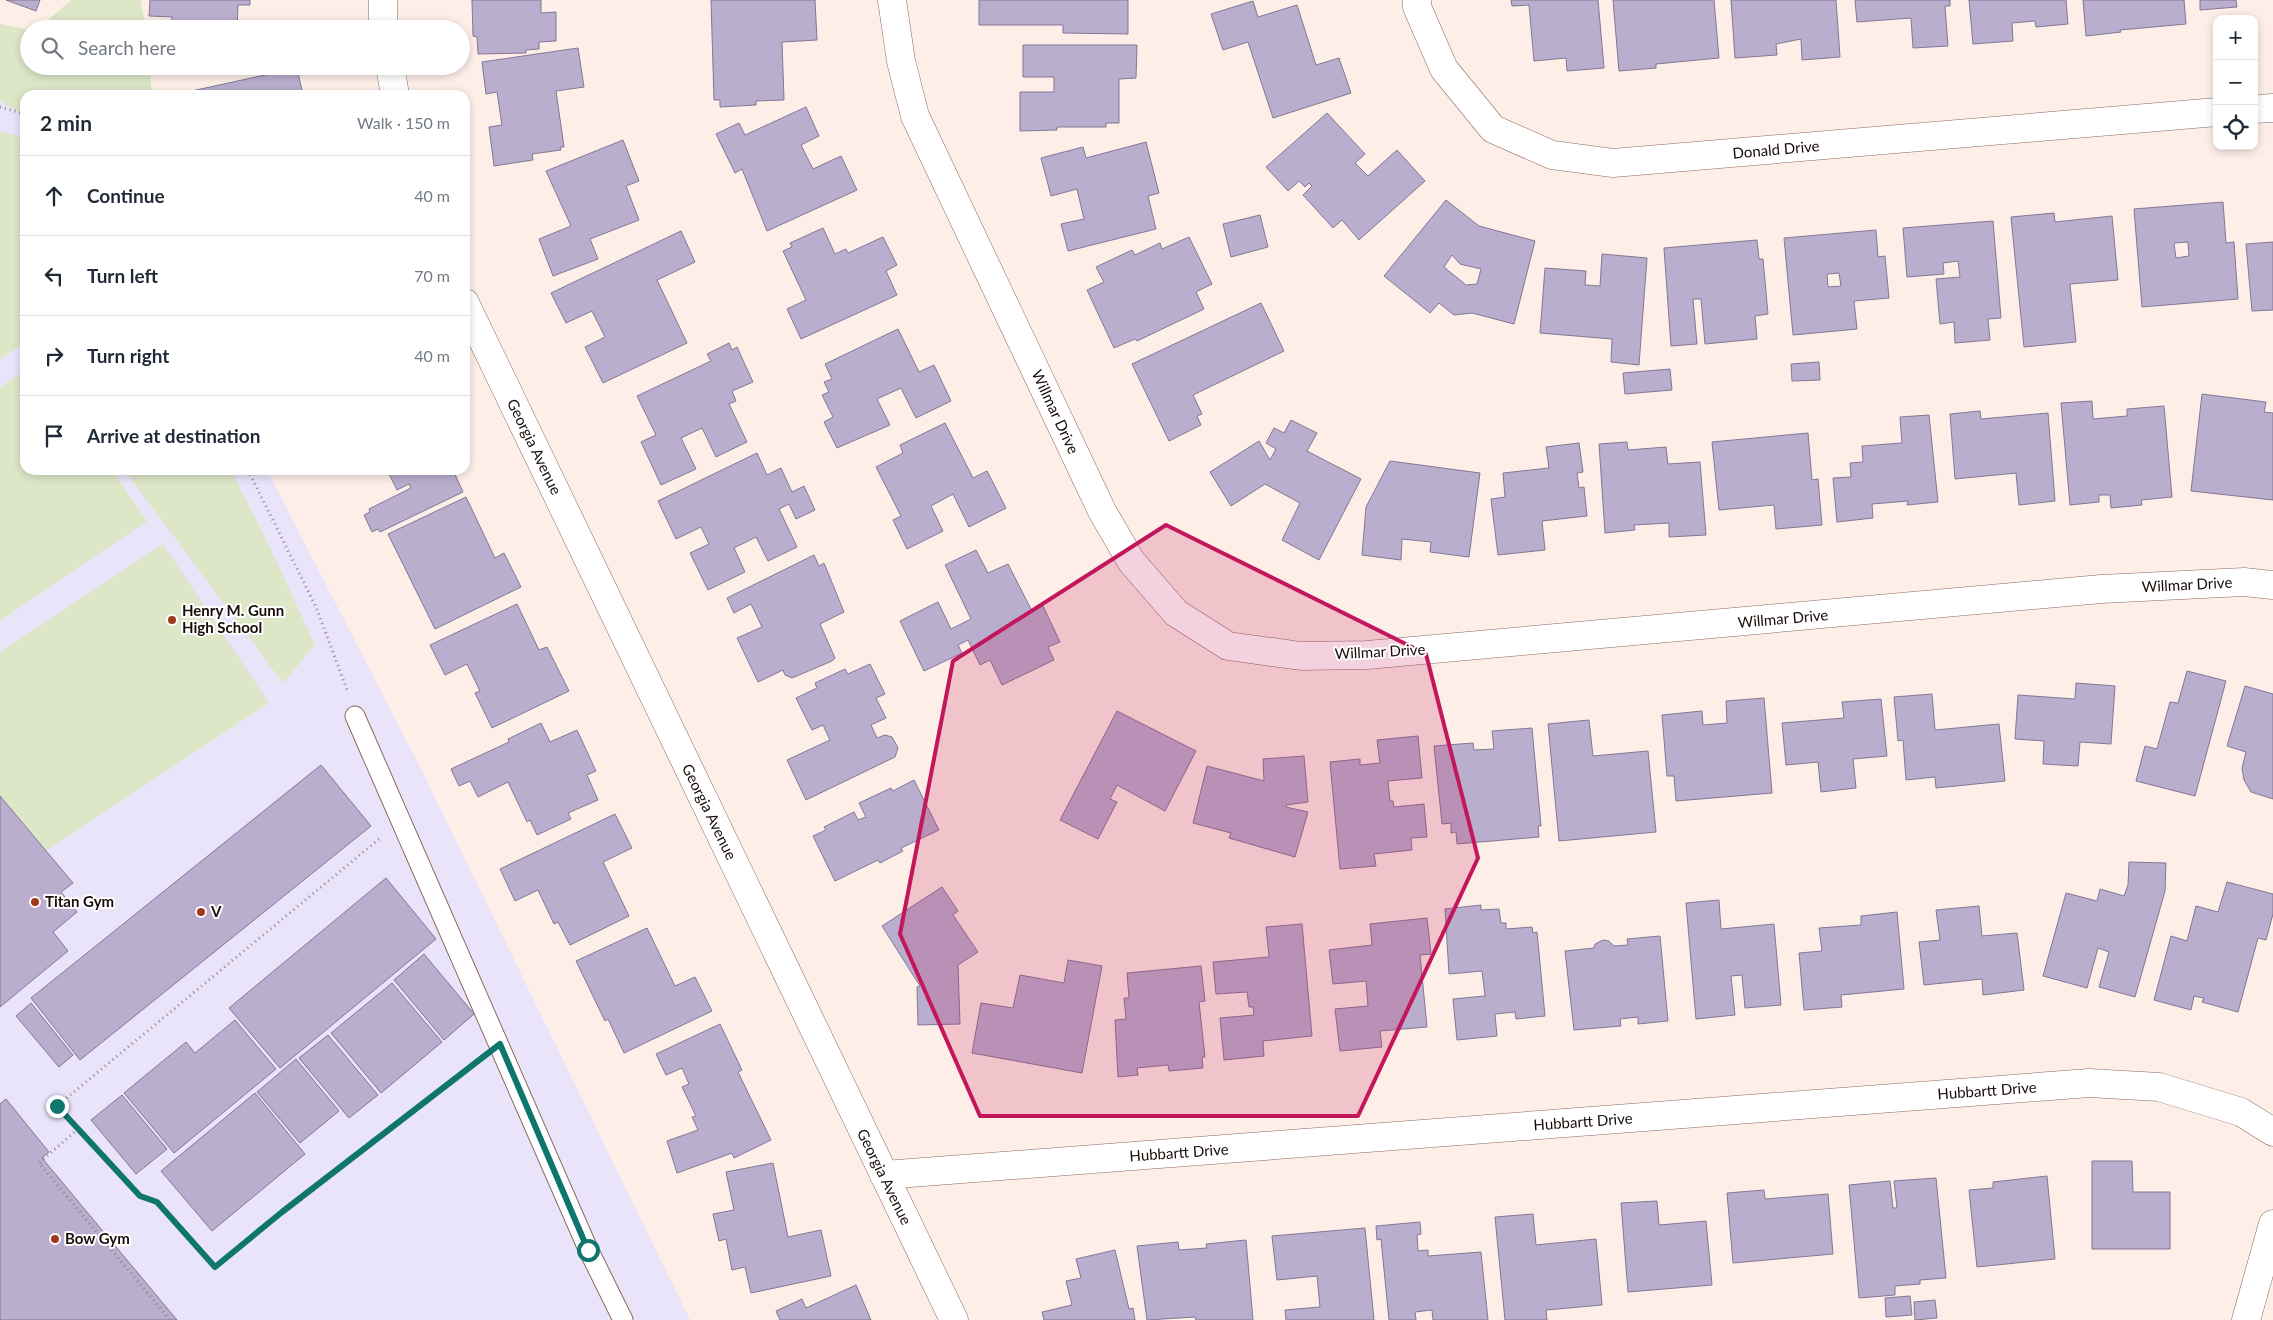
<!DOCTYPE html>
<html lang="en">
<head>
<meta charset="utf-8">
<style>
  body { margin:0; font-family:Lato,sans-serif; background:#f2f2f3; color:#1f2937 }
  .controls { position:absolute; right:15px; top:15px; display:grid; overflow:hidden; border-radius:10px; box-shadow:0 2px 8px #0003 }
  .controls button { width:45px; height:45px; display:grid; place-items:center; padding:0; border:0; border-bottom:1px solid #e0e1e3; background:#fff; color:#1f2937; font:25px sans-serif }
  .stop { position:absolute; width:15px; height:15px; margin:-11px; border:4px solid #0f766e; border-radius:50%; background:#fff }
  .stop.end { background:#0f766e; border-color:#fff; box-shadow:0 1px 5px #0008 }
  .list { margin:0; padding:0; list-style:none }
  h2 { display:flex; justify-content:space-between; align-items:center; height:65px; margin:0; padding:0 20px; font-size:21px }
  h2 small { font-size:16px; font-weight:400; color:#747a83 }
  .list li { display:grid; grid-template-columns:32px 1fr auto; gap:15px; align-items:center; box-sizing:border-box; height:80px; padding:0 20px; border-top:1px solid #e0e1e3 }
  .list b { display:block; font-size:19px; white-space:nowrap }
  .list em { font-size:16px; font-style:normal; color:#747a83 }
  .icon { flex:none; width:28px; height:28px; fill:none; stroke:currentColor; stroke-width:2; stroke-linecap:round; stroke-linejoin:round }
  .map { position:relative; flex:none; width:2273px; height:1320px; overflow:hidden }
  .search { position:absolute; background:#fff; box-shadow:0 2px 8px #0003; left:20px; top:20px; width:450px; height:55px; display:flex; align-items:center; gap:12px; box-sizing:border-box; padding:0 18px; border-radius:28px; color:#747a83; font-size:19px }
  .panel { position:absolute; background:#fff; box-shadow:0 2px 8px #0003; left:20px; top:90px; width:450px; height:385px; border-radius:15px }
  .map>svg:first-child { display:block }
  .education { fill:#eae4fa }
  .green { fill:#dde7c7 }
  .building { fill:#b9aece; stroke:#827795; fill-rule:evenodd }
  .lines { fill:none; stroke-linecap:round; stroke-linejoin:round }
  .service-casing { stroke:#8b6a5e; stroke-width:21 }
  .minor-casing { stroke:#8b6a5e; stroke-width:29 }
  .secondary-casing { stroke:#8b6a5e; stroke-width:29 }
  .path { stroke:#938680; stroke-width:3; stroke-dasharray:1 4; stroke-linecap:butt }
  .service { stroke:#fff; stroke-width:19 }
  .minor { stroke:#fff; stroke-width:28 }
  .secondary { stroke:#fff; stroke-width:28 }
  .route { stroke:#0f766e; stroke-width:6 }
  .marked { fill:#c2185b; fill-opacity:0.2; stroke:#c2185b; stroke-width:4; stroke-linejoin:round }
  .poi-dot { fill:#a0381d; stroke:#fff; stroke-width:2 }
  .labels { text-anchor:middle; stroke-width:4; stroke-linejoin:round; paint-order:stroke }
  .street-label { font-size:15px; fill:#180c08; stroke:#fff }
  .poi-label { font-size:15px; font-weight:bold; fill:#180c08; stroke:#fff; text-anchor:start }
</style>
</head>
<body>
<div class="map">
<svg width="2273" height="1320" viewBox="0 0 2273 1320">
  <rect width="100%" height="100%" fill="#fdeee8"/>
  <polygon class="education" points="0,80 25,95 25,470 267,470 421,769 690,1320 0,1320"/>
  <g class="green">
    <polygon points="71,0 141,0 146,29 38,29"/>
    <polygon points="0,24 29,30 29,66 151,66 151,95 25,95 25,116 0,101"/>
    <polygon points="0,131 25,138 25,342 0,360"/>
    <polygon points="25,370 25,470 112,470 147,521 0,621 0,387"/>
    <polygon points="124,470 231,470 269,545 315,645 283,683"/>
    <polygon points="163,544 269,703 40,855 0,795 0,652"/>
  </g>
  <g class="building">
    <polygon points="6,0 40,0 36,11"/>
    <polygon points="150,0 250,0 250,5 238,5 237,29 171,29 172,17 149,16"/>
    <polygon points="472,0 541,0 541,13 556,12 556,41 539,42 539,49 526,50 526,53 478,54 477,37 473,36"/>
    <polygon points="711,0 815,0 817,40 782,42 784,100 756,101 756,105 720,107 720,100 714,100"/>
    <polygon points="979,0 1128,0 1128,34 1063,33 1063,25 979,25"/>
    <polygon points="1511,0 1598,0 1604,68 1567,71 1566,58 1534,61 1529,5 1512,6"/>
    <polygon points="1613,0 1714,0 1719,58 1656,64 1656,68 1619,71"/>
    <polygon points="1731,0 1836,0 1840,57 1802,60 1801,39 1776,44 1777,55 1735,58"/>
    <polygon points="1855,0 1950,0 1950,6 1945,6 1948,46 1913,48 1911,18 1857,22"/>
    <polygon points="1969,0 2066,0 2068,24 2036,27 2035,21 2012,23 2013,41 1973,44"/>
    <polygon points="2083,0 2184,0 2186,24 2120,30 2121,32 2086,36"/>
    <polygon points="2200,0 2236,0 2237,7 2200,10"/>
    <polygon points="1253,1 1258,17 1297,5 1316,65 1339,58 1351,93 1273,118 1248,42 1223,50 1211,14"/>
    <polygon points="1023,45 1137,45 1136,78 1119,79 1119,123 1106,123 1106,127 1057,127 1057,130 1020,131 1020,92 1054,92 1054,77 1023,77"/>
    <polygon points="578,48 584,87 556,91 564,147 560,147 561,150 532,154 533,160 494,166 489,127 502,125 497,92 486,94 482,62"/>
    <polygon points="297,68 303,95 178,94"/>
    <polygon points="806,107 819,136 801,145 813,169 841,156 857,190 767,231 742,169 735,173 716,134 739,123 745,135"/>
    <polygon points="1327,113 1365,154 1355,163 1368,176 1397,150 1425,181 1359,240 1342,220 1333,228 1303,195 1312,186 1309,183 1305,187 1299,181 1288,191 1266,167"/>
    <polygon points="623,140 639,181 626,186 639,220 590,239 598,259 553,276 539,239 571,226 546,171"/>
    <polygon points="1146,142 1159,193 1148,196 1156,229 1068,251 1061,224 1084,219 1077,189 1051,196 1041,158 1083,147 1086,158"/>
    <path d="M1446,200l33,26 56,15 -21,83 -42,-11 -18,2 -15,-12 -9,10 -46,-37zM1452,255l8,9 21,5 -4,15 -11,1 -22,-18z"/>
    <path d="M2223,202l3,41 8,-1 4,57 -96,8 -8,-98zM2188,242l1,14 -13,2 -2,-15z"/>
    <polygon points="2054,213 2055,222 2112,216 2118,280 2070,284 2076,342 2024,347 2011,217"/>
    <polygon points="1260,215 1268,247 1231,257 1223,224"/>
    <polygon points="1993,221 2001,318 1988,319 1990,340 1955,343 1954,322 1940,324 1936,279 1960,277 1958,261 1943,263 1944,274 1907,277 1903,228"/>
    <polygon points="823,228 835,254 846,249 848,253 883,237 897,265 886,271 897,295 801,339 787,309 806,300 783,251 792,247 790,243"/>
    <path d="M1876,230l2,27 7,-1 4,42 -35,3 3,28 -64,6 -9,-97zM1839,273l2,13 -13,1 -1,-13z"/>
    <polygon points="681,231 695,262 657,280 687,343 603,383 585,347 605,337 592,311 566,323 551,293"/>
    <polygon points="1189,237 1212,284 1196,292 1204,309 1137,341 1135,339 1114,348 1087,290 1104,282 1096,267 1132,250 1135,255 1160,243 1162,249"/>
    <polygon points="1757,240 1759,259 1763,259 1768,314 1755,316 1757,339 1705,344 1701,299 1693,299 1697,344 1671,346 1664,248"/>
    <polygon points="2273,242 2273,310 2252,311 2246,244"/>
    <polygon points="1602,254 1647,258 1639,365 1611,362 1612,339 1540,333 1545,268 1586,271 1585,285 1600,286"/>
    <polygon points="1261,303 1284,351 1193,395 1202,414 1197,416 1201,425 1169,441 1132,364"/>
    <polygon points="898,329 919,372 934,365 951,401 916,418 901,388 877,399 890,425 837,448 824,422 833,417 822,395 829,392 824,382 832,379 825,364"/>
    <polygon points="729,343 732,350 737,347 753,382 732,391 736,401 729,404 747,442 716,457 702,428 681,438 696,469 661,485 641,442 656,435 637,396 711,361 707,354"/>
    <polygon points="1819,362 1820,380 1792,381 1791,364"/>
    <polygon points="1670,369 1672,390 1625,394 1623,373"/>
    <polygon points="2202,394 2266,402 2264,412 2273,413 2273,500 2191,491"/>
    <polygon points="2092,401 2093,419 2127,416 2127,409 2164,406 2172,497 2141,500 2142,505 2111,508 2110,495 2099,495 2099,502 2070,505 2061,403"/>
    <polygon points="1980,411 1981,419 2048,413 2055,501 2019,505 2016,473 1955,479 1950,414"/>
    <polygon points="1929,415 1938,502 1907,505 1908,501 1872,504 1873,518 1837,522 1833,478 1851,477 1850,463 1863,462 1862,446 1902,443 1900,417"/>
    <polygon points="1291,420 1317,433 1307,451 1361,479 1319,560 1282,540 1300,503 1265,484 1231,506 1210,472 1259,441 1270,460 1276,449 1266,443 1274,428 1284,433"/>
    <polygon points="945,423 973,478 987,471 1006,508 969,527 953,494 931,506 943,531 907,549 893,520 901,516 876,467 903,453 900,445"/>
    <polygon points="1808,433 1812,480 1818,479 1822,525 1776,529 1774,505 1719,510 1712,442"/>
    <polygon points="1627,442 1628,450 1666,447 1668,464 1700,462 1706,535 1669,537 1669,523 1634,525 1635,530 1605,533 1599,444"/>
    <polygon points="1579,443 1583,472 1577,473 1579,488 1584,487 1587,516 1542,521 1545,550 1498,555 1491,499 1505,497 1503,473 1549,468 1546,447"/>
    <polygon points="757,453 767,475 781,468 792,492 804,486 815,510 796,519 789,504 779,509 797,547 768,561 756,537 734,548 745,572 708,590 690,553 709,544 701,527 676,539 658,501"/>
    <polygon points="1390,461 1480,473 1469,557 1430,552 1431,542 1402,539 1401,560 1362,555 1366,507"/>
    <polygon points="387,470 453,470 463,492 380,532 378,529 372,532 364,515 370,512 369,509 411,488 409,484 397,490"/>
    <polygon points="466,497 495,558 504,553 521,587 435,629 388,534"/>
    <polygon points="976,550 988,573 1008,564 1032,611 1043,606 1060,642 1048,647 1054,660 1002,685 990,660 980,665 968,640 958,645 962,653 924,671 900,621 938,602 951,629 971,619 945,565"/>
    <polygon points="814,555 819,566 824,563 844,612 820,624 835,658 832,661 792,678 785,675 783,670 758,682 737,638 762,627 751,604 734,613 727,598"/>
    <polygon points="517,604 539,650 547,647 569,691 492,728 475,693 480,691 467,664 445,675 430,645"/>
    <polygon points="870,664 885,694 876,698 886,718 871,725 877,738 885,735 892,737 898,748 895,757 806,800 787,760 830,740 823,725 812,730 796,698 817,688 815,683 845,669 848,674"/>
    <polygon points="2187,671 2226,681 2195,796 2136,781 2145,746 2157,749 2170,702 2178,703"/>
    <polygon points="2076,683 2115,686 2111,744 2080,742 2078,766 2043,764 2044,741 2015,739 2018,695 2075,699"/>
    <polygon points="2245,686 2273,694 2273,799 2251,792 2244,780 2242,768 2246,752 2227,746"/>
    <polygon points="1932,694 1935,730 1999,724 2005,781 1936,788 1935,777 1906,780 1903,740 1898,741 1894,697"/>
    <polygon points="1764,698 1772,793 1676,801 1674,776 1667,776 1662,715 1702,711 1703,725 1727,723 1726,701"/>
    <polygon points="1881,699 1887,756 1853,759 1856,788 1821,792 1818,762 1786,765 1782,723 1844,718 1842,702"/>
    <polygon points="1117,711 1196,751 1165,811 1117,785 1110,799 1117,802 1098,839 1060,820"/>
    <polygon points="1589,720 1593,756 1648,751 1656,832 1559,841 1548,724"/>
    <polygon points="541,723 550,742 577,730 596,771 587,775 598,800 568,813 571,819 537,835 530,820 527,822 508,782 478,797 470,781 459,786 451,769 509,742 508,739"/>
    <polygon points="1532,728 1541,826 1538,826 1539,837 1457,844 1456,832 1451,833 1451,823 1442,824 1434,746 1473,743 1474,750 1494,749 1492,731"/>
    <polygon points="1418,736 1422,778 1388,781 1390,801 1393,801 1394,807 1424,804 1427,837 1411,838 1412,850 1374,854 1376,866 1340,869 1330,762 1360,759 1360,765 1380,763 1377,740"/>
    <polygon points="1304,756 1308,802 1286,805 1286,807 1308,812 1295,857 1229,838 1231,833 1193,823 1207,766 1264,781 1263,759"/>
    <polygon points="321,765 371,826 80,1060 31,998"/>
    <polygon points="914,780 939,830 901,848 903,851 880,863 878,860 835,881 813,836 826,830 824,827 854,812 858,820 866,817 859,803 891,788 893,791"/>
    <polygon points="0,796 73,883 61,892 77,912 53,932 68,951 0,1007"/>
    <polygon points="615,814 632,848 603,862 629,916 570,945 558,922 554,924 538,890 515,901 500,869"/>
    <polygon points="2129,862 2166,863 2165,891 2135,997 2099,987 2109,952 2098,948 2087,988 2043,976 2066,893 2097,901 2100,889 2124,896 2128,885"/>
    <polygon points="386,878 436,939 280,1068 229,1008"/>
    <polygon points="2227,882 2273,894 2273,914 2266,940 2258,938 2238,1012 2202,1002 2204,998 2194,996 2191,1010 2154,1000 2171,936 2187,941 2196,906 2218,912"/>
    <polygon points="942,887 958,911 953,915 978,952 958,965 960,1024 918,1025 917,987 920,986 882,926"/>
    <polygon points="1719,900 1721,929 1774,924 1781,1005 1745,1008 1742,975 1731,976 1735,1015 1696,1019 1686,903"/>
    <polygon points="1481,905 1481,910 1499,909 1501,923 1506,923 1506,929 1532,927 1533,933 1537,932 1545,1016 1516,1019 1515,1012 1495,1014 1497,1036 1457,1040 1453,999 1485,996 1484,987 1482,971 1449,974 1445,909"/>
    <polygon points="1979,906 1982,936 2017,933 2024,990 1983,995 1982,979 1924,985 1919,942 1940,940 1936,910"/>
    <polygon points="1897,912 1904,989 1841,995 1842,1007 1804,1010 1799,953 1822,951 1819,928 1861,925 1861,916"/>
    <polygon points="1427,918 1431,954 1420,955 1427,1027 1380,1031 1382,1047 1340,1051 1335,1009 1368,1006 1366,981 1333,984 1329,950 1372,945 1370,924"/>
    <polygon points="1302,924 1312,1036 1263,1041 1264,1056 1224,1060 1220,1018 1254,1015 1253,1007 1249,1007 1247,992 1216,994 1213,962 1269,957 1266,927"/>
    <polygon points="647,928 675,986 695,977 712,1011 624,1053 608,1019 605,1021 576,961"/>
    <polygon points="1660,936 1668,1021 1638,1024 1638,1017 1620,1019 1621,1026 1574,1030 1565,951 1594,948 1595,944 1603,940 1609,941 1614,946 1628,945 1627,939"/>
    <polygon points="424,954 474,1014 444,1040 394,980"/>
    <polygon points="1068,960 1102,966 1082,1073 972,1053 981,1003 1013,1008 1020,975 1064,983"/>
    <polygon points="1201,966 1205,1001 1199,1002 1205,1057 1202,1057 1203,1068 1169,1071 1168,1065 1137,1068 1138,1075 1118,1077 1115,1020 1126,1019 1124,998 1129,998 1127,973"/>
    <polygon points="392,983 442,1042 381,1093 331,1033"/>
    <polygon points="31,1003 73,1055 59,1067 16,1016"/>
    <polygon points="235,1020 276,1069 174,1153 124,1093 186,1042 195,1053"/>
    <polygon points="720,1024 742,1070 738,1072 771,1140 734,1158 732,1153 677,1173 667,1141 698,1130 692,1117 696,1116 682,1087 689,1084 682,1068 666,1075 656,1054"/>
    <polygon points="328,1035 378,1095 349,1118 299,1058"/>
    <polygon points="296,1059 339,1111 300,1143 257,1092"/>
    <polygon points="255,1093 305,1154 212,1231 161,1171"/>
    <polygon points="122,1095 167,1149 136,1174 91,1120"/>
    <polygon points="6,1099 49,1152 42,1158 177,1320 0,1320 0,1104"/>
    <polygon points="2092,1161 2132,1161 2133,1192 2170,1192 2170,1249 2092,1249"/>
    <polygon points="773,1163 788,1237 821,1230 831,1276 751,1293 745,1267 732,1270 726,1239 719,1241 713,1214 734,1210 726,1172"/>
    <polygon points="2047,1176 2055,1259 1977,1267 1969,1190 1993,1188 1993,1182"/>
    <polygon points="1936,1178 1946,1278 1920,1280 1920,1284 1895,1286 1895,1295 1859,1298 1849,1185 1890,1181 1893,1208 1897,1208 1894,1181"/>
    <polygon points="1764,1190 1765,1199 1828,1194 1833,1254 1733,1263 1727,1193"/>
    <polygon points="1657,1201 1659,1225 1706,1221 1712,1285 1628,1292 1621,1203"/>
    <polygon points="1533,1214 1536,1245 1596,1239 1602,1305 1546,1310 1547,1320 1505,1320 1495,1217"/>
    <polygon points="1420,1222 1421,1234 1417,1235 1418,1251 1428,1250 1428,1256 1481,1252 1488,1320 1433,1320 1432,1310 1415,1312 1416,1320 1389,1320 1381,1239 1377,1240 1376,1226"/>
    <polygon points="1365,1228 1374,1320 1286,1320 1285,1310 1320,1307 1317,1276 1277,1280 1272,1236"/>
    <polygon points="1246,1240 1253,1320 1196,1320 1195,1317 1147,1320 1137,1246 1178,1242 1179,1250 1207,1248 1206,1244"/>
    <polygon points="1115,1250 1129,1309 1133,1308 1135,1320 1044,1320 1042,1312 1072,1305 1066,1281 1081,1278 1076,1259"/>
    <polygon points="856,1285 871,1320 780,1320 776,1311 802,1299 806,1308"/>
    <polygon points="1910,1296 1912,1315 1886,1317 1885,1298"/>
    <polygon points="1935,1300 1937,1318 1915,1320 1914,1302"/>
  </g>
  <g class="lines">
    <g class="service-casing">
      <polyline id="service" points="355,716 588,1249 623,1320"/>
    </g>
    <g class="minor-casing">
      <g id="minor">
        <polyline points="383,0 383,29"/>
        <polyline points="892,0 901,61 915,116 1102,511 1131,561 1176,613 1228,646 1301,656 1367,655 2101,589 2244,582 2273,585"/>
        <polyline points="1417,0 1417,7 1444,69 1493,129 1552,155 1613,163 2217,112"/>
        <polyline points="390,66 395,95"/>
        <polyline points="2254,109 2273,108"/>
        <polyline points="465,303 954,1320"/>
        <polyline points="884,1175 2089,1083 2159,1087 2241,1112 2273,1132"/>
      </g>
    </g>
    <g class="secondary-casing">
      <polyline id="secondary" points="2246,1320 2273,1224"/>
    </g>
    <g class="path">
      <polyline points="0,107 25,114"/>
      <polyline points="248,470 316,607 347,690"/>
      <polyline points="379,839 57,1106 140,1196 157,1202 215,1267 476,1063"/>
      <polyline points="78,1129 39,1163 170,1320"/>
    </g>
    <use href="#service" class="service"/>
    <use href="#minor" class="minor"/>
    <use href="#secondary" class="secondary"/>
  </g>
  <g class="lines">
    <polyline class="route" points="57,1106 140,1196 157,1202 215,1267 282,1212 500,1044 588,1250"/>
  </g>
  <path class="marked" d="M1166,525l260,129 52,204 -120,258h-378l-80,-182 53,-273z"/>
  <g class="poi-dot">
    <circle cx="172" cy="620" r="5"/>
    <circle cx="35" cy="902" r="5"/>
    <circle cx="201" cy="912" r="5"/>
    <circle cx="55" cy="1239" r="5"/>
  </g>
  <g class="labels">
    <g class="street-label">
      <text transform="translate(1776 150) rotate(-5)" y="5">Donald Drive</text>
      <text transform="translate(1055 412) rotate(65)" y="5">Willmar Drive</text>
      <text transform="translate(534 447) rotate(64)" y="5">Georgia Avenue</text>
      <text transform="translate(2187 585) rotate(-3)" y="5">Willmar Drive</text>
      <text transform="translate(1783 619) rotate(-5)" y="5">Willmar Drive</text>
      <text transform="translate(1380 652) rotate(-3)" y="5">Willmar Drive</text>
      <text transform="translate(709 812) rotate(64)" y="5">Georgia Avenue</text>
      <text transform="translate(1987 1091) rotate(-4)" y="5">Hubbartt Drive</text>
      <text transform="translate(1583 1122) rotate(-4)" y="5">Hubbartt Drive</text>
      <text transform="translate(1179 1153) rotate(-4)" y="5">Hubbartt Drive</text>
      <text transform="translate(884 1177) rotate(64)" y="5">Georgia Avenue</text>
    </g>
    <g class="poi-label">
      <text x="182" y="616">Henry M. Gunn<tspan x="182" dy="17">High School</tspan></text>
      <text x="45" y="907">Titan Gym</text>
      <text x="211" y="917">V</text>
      <text x="65" y="1244">Bow Gym</text>
    </g>
  </g>
</svg>
<div class="controls">
<button>+</button>
<button>−</button>
<button><svg class="icon" aria-label="locate" viewBox="0 0 24 24"><circle cx="12" cy="12" r="6"/><path d="M12 2v4M12 18v4M2 12h4M18 12h4"/></svg></button>
</div>
<div class="stop" style="left:588px;top:1250px"></div>
<div class="stop end" style="left:57px;top:1106px"></div>
<div class="search"><svg class="icon" aria-label="search" viewBox="0 0 24 24"><circle cx="10" cy="10" r="6"/><path d="M15 15l6 6"/></svg>Search here</div>
<section class="panel">
<h2>2 min<small>Walk · 150 m</small></h2>
<ul class="list">
<li><svg class="icon" aria-label="ahead" viewBox="0 0 24 24"><path d="M12 20V5M6 11l6-6 6 6"/></svg><div><b>Continue</b></div><em>40 m</em></li>
<li><svg class="icon" aria-label="left" viewBox="0 0 24 24"><path d="M17 20v-9H6M10 6l-5 5 5 5"/></svg><div><b>Turn left</b></div><em>70 m</em></li>
<li><svg class="icon" aria-label="right" viewBox="0 0 24 24"><path d="M7 20v-9h11M14 6l5 5-5 5"/></svg><div><b>Turn right</b></div><em>40 m</em></li>
<li><svg class="icon" aria-label="arrive" viewBox="0 0 24 24"><path d="M6 21V4h12l-3 4 3 4H6"/></svg><div><b>Arrive at destination</b></div></li>
</ul>
</section>
</div>
</body>
</html>
